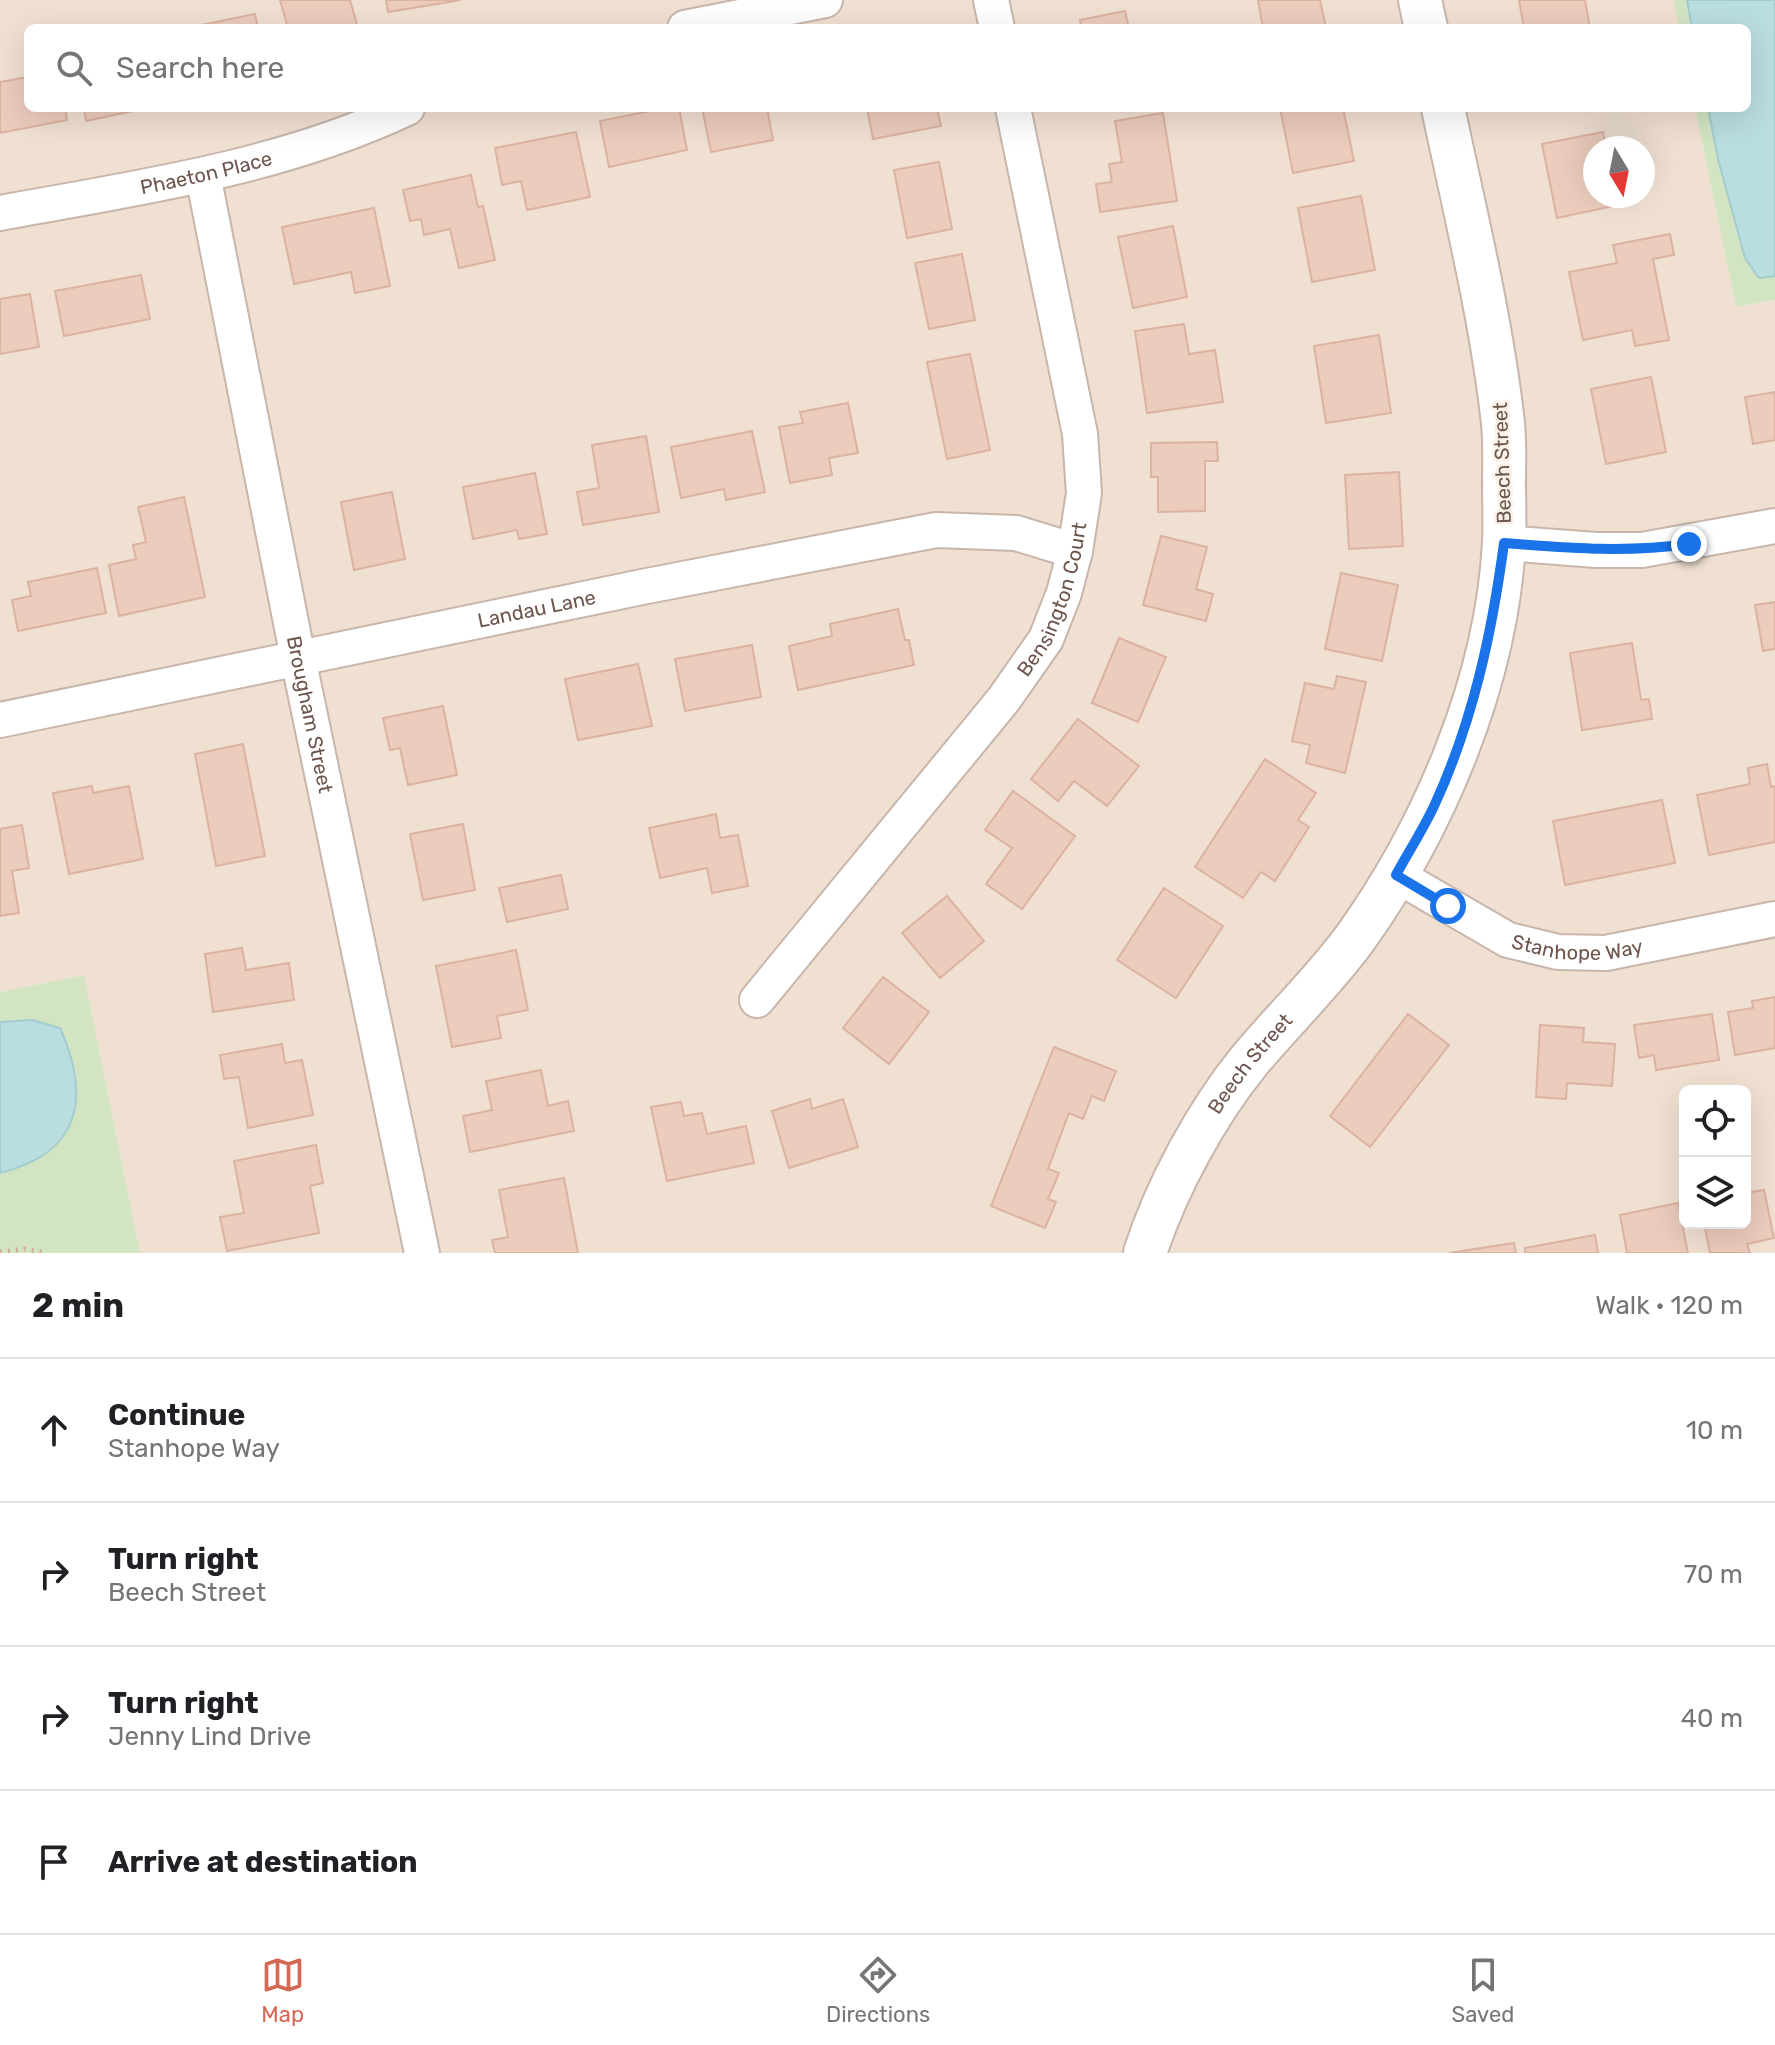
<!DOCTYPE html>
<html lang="en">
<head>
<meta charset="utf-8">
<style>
  body { margin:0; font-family:Rubik,sans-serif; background:#f2f2f2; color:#202124 }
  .controls { position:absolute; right:24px; bottom:24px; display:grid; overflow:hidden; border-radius:12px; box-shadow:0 8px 32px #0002 }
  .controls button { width:72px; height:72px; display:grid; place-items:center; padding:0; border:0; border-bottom:2px solid #e0e0e0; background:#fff; color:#202124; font:40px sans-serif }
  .compass { position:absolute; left:1583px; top:136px; width:72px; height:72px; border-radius:50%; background:#fff; box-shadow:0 8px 32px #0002; rotate:170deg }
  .stop { position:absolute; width:24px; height:24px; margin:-18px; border:6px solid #1a73e8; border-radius:50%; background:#fff }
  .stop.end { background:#1a73e8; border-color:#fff; box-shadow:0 2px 8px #0008 }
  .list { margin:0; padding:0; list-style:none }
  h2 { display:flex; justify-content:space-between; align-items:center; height:104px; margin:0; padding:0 32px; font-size:34px }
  h2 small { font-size:26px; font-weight:400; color:#757577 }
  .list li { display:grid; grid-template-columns:52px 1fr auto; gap:24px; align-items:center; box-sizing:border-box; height:144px; padding:0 32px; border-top:2px solid #e0e0e0 }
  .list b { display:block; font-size:30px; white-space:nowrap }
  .list p { margin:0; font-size:26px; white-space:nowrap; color:#757577 }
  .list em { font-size:26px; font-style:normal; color:#757577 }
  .icon { flex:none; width:44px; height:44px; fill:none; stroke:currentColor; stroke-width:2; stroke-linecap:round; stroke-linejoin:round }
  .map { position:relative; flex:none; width:1775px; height:1253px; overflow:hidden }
  .search { position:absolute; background:#fff; box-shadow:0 8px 32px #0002; left:24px; right:24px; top:24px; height:88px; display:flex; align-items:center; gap:20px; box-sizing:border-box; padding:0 28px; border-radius:12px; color:#757577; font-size:30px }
  .sheet { height:680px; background:#fff }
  nav { display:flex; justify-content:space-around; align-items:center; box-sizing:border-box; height:112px; border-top:2px solid #e0e0e0; background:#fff; font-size:22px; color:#757577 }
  nav a { display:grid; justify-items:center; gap:4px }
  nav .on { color:#d56755 }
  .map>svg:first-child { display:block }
  .residential { fill:#f0e0d2; fill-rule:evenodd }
  .green { fill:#d3e4c3 }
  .water { fill:#badde0; stroke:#a1cdd0; stroke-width:2 }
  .building { fill:#ebccbd; stroke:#dcb2a0; stroke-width:2 }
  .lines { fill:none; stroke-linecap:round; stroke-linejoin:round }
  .minor-casing { stroke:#c8b6ab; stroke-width:38 }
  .tertiary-casing { stroke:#c8b6ab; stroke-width:46 }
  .path { stroke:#cfafa1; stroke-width:5; stroke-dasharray:2 6; stroke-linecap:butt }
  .minor { stroke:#fff; stroke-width:34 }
  .tertiary { stroke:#fff; stroke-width:42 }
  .route { stroke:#1a73e8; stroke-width:10 }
  .labels { text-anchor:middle; stroke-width:6; stroke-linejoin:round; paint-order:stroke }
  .street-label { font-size:20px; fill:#6d554c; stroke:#fcf3e8 }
</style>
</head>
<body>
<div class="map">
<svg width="1775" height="1253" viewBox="0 0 1775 1253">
  <rect width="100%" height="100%" fill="#f9eee2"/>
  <path class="residential" d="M0,0h1673l6,28h-1651v80h1667l41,199 39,-7v953h-1635l-56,-278 -84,17zM1595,148h48v48h-48zM1685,1091h60v132h-60z"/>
  <g class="green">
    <polygon points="1673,0 1775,0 1775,300 1736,307 1695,108 1747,108 1747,28 1679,28"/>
    <polygon points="84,975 140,1253 0,1253 0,992"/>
  </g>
  <g class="water">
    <polygon points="1687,0 1775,0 1775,276 1759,278 1745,258 1718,159 1708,108 1747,108 1747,28 1692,28"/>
    <path d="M32,1020l28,8c31,70 21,125 -60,145v-151z"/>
  </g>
  <g class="building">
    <polygon points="280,0 350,0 358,28 288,28"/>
    <polygon points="386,0 461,0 388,12"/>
    <polygon points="1258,0 1320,0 1326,28 1263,28"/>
    <polygon points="1519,0 1585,0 1590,28 1524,28"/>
    <polygon points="1125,11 1129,28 1082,28 1080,20"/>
    <polygon points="255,14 258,28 187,28"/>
    <polygon points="28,77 28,108 65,108 67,120 0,133 0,82"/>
    <polygon points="84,108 132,108 133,111 86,121"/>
    <polygon points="665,108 679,108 687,150 609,167 600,121"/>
    <polygon points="702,108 767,108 773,140 711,152"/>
    <polygon points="867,108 937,108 941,126 873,139"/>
    <polygon points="1280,108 1343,108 1354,161 1293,173"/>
    <polygon points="1163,113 1177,201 1100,212 1096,184 1112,182 1109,164 1122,162 1115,121"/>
    <polygon points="576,132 590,197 527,210 521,181 502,185 495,148"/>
    <polygon points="1603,132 1606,148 1595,148 1595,196 1616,196 1618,205 1557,218 1542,144"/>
    <polygon points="939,162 952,229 907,238 894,170"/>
    <polygon points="471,175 478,207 483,206 495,260 459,268 450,229 424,235 421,219 410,221 403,190"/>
    <polygon points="1361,196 1375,270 1312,282 1298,208"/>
    <polygon points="374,208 390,286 355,293 351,272 294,284 282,227"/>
    <polygon points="1173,226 1187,297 1133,308 1118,237"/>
    <polygon points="1670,234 1674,255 1653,259 1669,340 1635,346 1632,330 1583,340 1569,272 1617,263 1613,245"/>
    <polygon points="962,254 975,320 929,329 915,263"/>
    <polygon points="141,275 150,319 64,336 55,291"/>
    <polygon points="30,294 39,347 0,354 0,299"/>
    <polygon points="1184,324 1189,354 1215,350 1223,402 1147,413 1135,331"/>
    <polygon points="1379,335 1391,413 1326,423 1314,346"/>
    <polygon points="970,354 990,450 947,459 927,362"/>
    <polygon points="1651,377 1666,452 1606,464 1591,389"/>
    <polygon points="1775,392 1775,440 1753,444 1745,397"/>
    <polygon points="848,403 858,453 829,458 832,475 790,483 779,427 803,423 800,412"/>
    <polygon points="752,431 765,492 726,500 724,489 681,498 671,447"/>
    <polygon points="646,436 659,512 583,525 577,492 599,488 592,445"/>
    <polygon points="1217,442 1218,461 1205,461 1205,511 1158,512 1158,477 1151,477 1151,443"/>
    <polygon points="1399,472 1403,546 1349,549 1345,475"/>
    <polygon points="535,473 547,534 519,539 517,530 473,539 463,487"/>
    <polygon points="392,492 405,559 354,570 341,502"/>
    <polygon points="184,497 205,597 119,616 109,565 136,559 133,545 146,542 138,507"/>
    <polygon points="1161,536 1207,547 1196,589 1213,594 1206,621 1143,605"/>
    <polygon points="97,568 106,613 18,631 12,600 31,596 28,582"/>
    <polygon points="1341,573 1398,585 1382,661 1325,649"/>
    <polygon points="1775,602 1775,649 1763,651 1755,605"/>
    <polygon points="898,609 905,640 909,640 914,665 798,690 789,646 832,636 830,624"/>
    <polygon points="1119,638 1166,657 1138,722 1092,703"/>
    <polygon points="1632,643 1641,700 1649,699 1652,719 1582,730 1570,653"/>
    <polygon points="752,645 761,697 685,711 675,659"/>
    <polygon points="638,664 652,726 578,740 565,679"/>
    <polygon points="1337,676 1366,682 1345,773 1306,763 1310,745 1292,741 1305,683 1334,689"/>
    <polygon points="443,706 457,775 408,785 400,748 390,750 383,718"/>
    <polygon points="1078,719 1139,766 1107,806 1074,781 1058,801 1031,779"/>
    <polygon points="243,744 265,856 216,866 195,754"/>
    <polygon points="1265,759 1316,793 1298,820 1309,827 1275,881 1261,872 1243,898 1195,867"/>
    <polygon points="1767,764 1771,787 1775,786 1775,842 1709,855 1697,795 1750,784 1748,768"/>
    <polygon points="92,786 93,793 129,786 143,859 69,874 53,793"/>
    <polygon points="1013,791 1075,836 1022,909 986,884 1012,848 985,830"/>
    <polygon points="1662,800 1675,863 1565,885 1553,821"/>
    <polygon points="716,814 720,838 738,835 748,886 712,893 707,868 660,878 649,828"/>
    <polygon points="463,824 475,890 423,900 410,834"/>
    <polygon points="22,825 29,868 12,871 19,913 0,916 0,829"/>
    <polygon points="561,875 568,909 507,922 499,888"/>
    <polygon points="1164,888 1223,926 1176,998 1117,960"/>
    <polygon points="947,896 984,941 940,978 902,933"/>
    <polygon points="242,948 246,970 289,963 294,1000 213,1012 205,954"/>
    <polygon points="516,950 528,1010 497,1016 501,1038 452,1047 436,966"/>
    <polygon points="883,977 929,1012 889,1064 843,1028"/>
    <polygon points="1775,997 1775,1048 1735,1055 1728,1012 1753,1008 1752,1001"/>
    <polygon points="1408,1014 1449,1045 1370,1147 1330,1116"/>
    <polygon points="1712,1014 1719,1060 1656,1070 1654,1055 1639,1058 1634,1025"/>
    <polygon points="1540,1025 1584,1028 1583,1042 1615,1044 1612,1086 1567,1083 1566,1099 1536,1097"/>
    <polygon points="282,1044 285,1063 302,1060 313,1115 248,1128 239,1077 224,1079 220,1055"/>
    <polygon points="1054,1047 1116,1071 1104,1101 1092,1096 1083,1119 1069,1113 1048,1169 1059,1173 1048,1199 1056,1202 1045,1228 991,1206"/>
    <polygon points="541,1070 548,1106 568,1101 574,1131 470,1152 463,1116 492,1110 486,1081"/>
    <polygon points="810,1099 812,1109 843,1099 858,1147 789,1168 772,1111"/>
    <polygon points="681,1102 684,1116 702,1113 707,1134 746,1126 754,1163 667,1181 651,1107"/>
    <polygon points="316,1145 323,1183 310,1186 319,1233 227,1251 220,1217 244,1213 234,1161"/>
    <polygon points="564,1178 578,1253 495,1253 492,1240 508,1237 499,1190"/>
    <polygon points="1764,1190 1774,1238 1747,1244 1750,1253 1710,1253 1704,1223 1745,1223 1745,1193"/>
    <polygon points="1678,1203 1688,1253 1627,1253 1620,1215"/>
    <polygon points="1595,1235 1598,1253 1525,1253 1525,1248"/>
    <polygon points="1514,1243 1516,1253 1449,1253"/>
  </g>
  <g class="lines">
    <g class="minor-casing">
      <g id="minor">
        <polyline points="991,0 997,28"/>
        <polyline points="685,28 825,0"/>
        <path id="s1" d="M203,175l95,483 124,595"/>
        <path id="s2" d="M0,213c137,-25 280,-45 407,-105"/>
        <polyline points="1504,543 1596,550 1642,550 1775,526"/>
        <path id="s3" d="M0,720l642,-133 294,-57 80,3 59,18"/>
        <path id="s4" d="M1396,875l112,65 50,12 48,1 169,-34"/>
        <path id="s5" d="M757,1000l247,-301 42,-60 18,-46 11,-42 9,-58 -4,-59 -67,-326"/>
      </g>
    </g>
    <g class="tertiary-casing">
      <g id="tertiary">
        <polyline points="1420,0 1426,28"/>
        <path id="s6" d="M1145,1253c21,-65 61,-139 104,-192 35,-42 75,-80 107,-124 79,-111 141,-257 148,-395 1,-19 0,-38 0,-57 0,-20 1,-42 -1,-62 -12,-106 -38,-211 -60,-315"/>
      </g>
    </g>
    <polyline class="path" points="0,1252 24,1249 47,1253"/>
    <use href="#minor" class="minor"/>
    <use href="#tertiary" class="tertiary"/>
  </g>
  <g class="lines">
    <path class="route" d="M1448,906l-52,-31c13,-24 28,-47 39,-71 38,-83 57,-171 69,-261 65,5 120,10 185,1"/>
  </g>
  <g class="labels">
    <g class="street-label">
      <text dy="7" stroke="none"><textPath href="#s2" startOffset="210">Phaeton Place</textPath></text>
      <text transform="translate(1502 463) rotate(-92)" y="7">Beech Street</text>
      <text dy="7" stroke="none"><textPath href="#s5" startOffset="502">Bensington Court</textPath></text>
      <text dy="7" stroke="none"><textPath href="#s3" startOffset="548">Landau Lane</textPath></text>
      <text dy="7" stroke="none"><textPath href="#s1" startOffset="550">Brougham Street</textPath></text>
      <text dy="7" stroke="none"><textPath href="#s4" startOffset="200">Stanhope Way</textPath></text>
      <text dy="7" stroke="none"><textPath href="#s6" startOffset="218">Beech Street</textPath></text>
    </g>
  </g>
</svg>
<div class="controls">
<button><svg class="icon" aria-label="locate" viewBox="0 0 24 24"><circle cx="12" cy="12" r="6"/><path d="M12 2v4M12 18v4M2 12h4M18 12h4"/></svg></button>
<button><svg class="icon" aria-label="layers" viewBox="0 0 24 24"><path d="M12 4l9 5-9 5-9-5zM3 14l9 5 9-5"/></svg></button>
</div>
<svg class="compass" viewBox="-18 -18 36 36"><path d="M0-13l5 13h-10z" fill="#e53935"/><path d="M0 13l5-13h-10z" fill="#757577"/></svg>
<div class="stop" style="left:1448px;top:906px"></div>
<div class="stop end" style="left:1689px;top:544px"></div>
<div class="search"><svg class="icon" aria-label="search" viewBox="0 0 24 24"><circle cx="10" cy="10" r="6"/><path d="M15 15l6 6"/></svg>Search here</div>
</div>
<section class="sheet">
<h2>2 min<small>Walk · 120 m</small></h2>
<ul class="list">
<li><svg class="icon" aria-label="ahead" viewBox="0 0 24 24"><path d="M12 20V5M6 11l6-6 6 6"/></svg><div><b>Continue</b><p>Stanhope Way</p></div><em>10 m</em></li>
<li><svg class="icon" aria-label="right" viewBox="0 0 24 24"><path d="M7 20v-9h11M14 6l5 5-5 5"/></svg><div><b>Turn right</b><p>Beech Street</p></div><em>70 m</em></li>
<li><svg class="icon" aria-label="right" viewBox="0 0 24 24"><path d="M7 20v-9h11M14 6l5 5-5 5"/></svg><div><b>Turn right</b><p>Jenny Lind Drive</p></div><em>40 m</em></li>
<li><svg class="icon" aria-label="arrive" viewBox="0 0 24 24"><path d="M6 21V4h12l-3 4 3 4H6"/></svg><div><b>Arrive at destination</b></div></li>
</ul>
</section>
<nav>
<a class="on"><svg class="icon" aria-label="map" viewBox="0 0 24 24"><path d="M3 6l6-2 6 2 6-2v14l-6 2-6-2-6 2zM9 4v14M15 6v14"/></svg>Map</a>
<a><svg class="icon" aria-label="directions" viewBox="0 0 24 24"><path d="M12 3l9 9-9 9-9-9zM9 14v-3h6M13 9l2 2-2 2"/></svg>Directions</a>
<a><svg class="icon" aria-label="saved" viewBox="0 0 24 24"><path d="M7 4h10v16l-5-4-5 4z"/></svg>Saved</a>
</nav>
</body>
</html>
